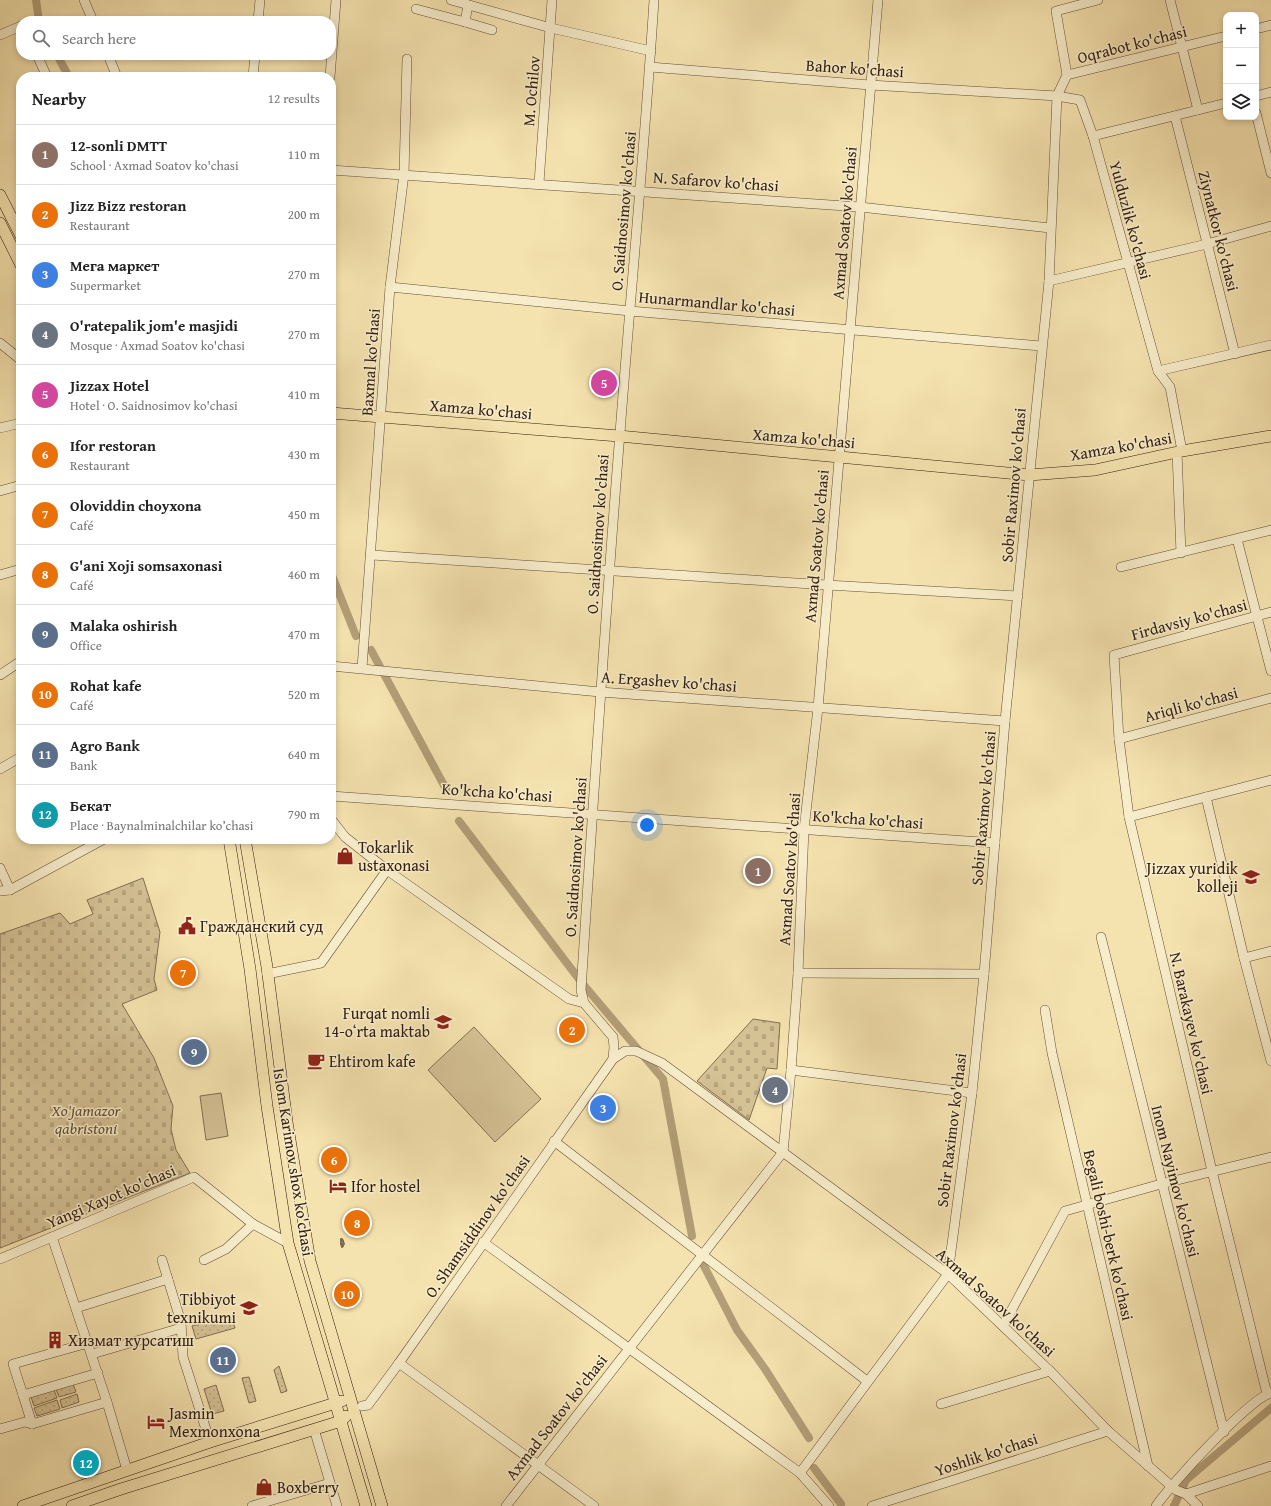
<!DOCTYPE html>
<html lang="en">
<head>
<meta charset="utf-8">
<style>
  body { margin:0; font-family:"Gentium Book Plus",serif; background:#f6f6f6; color:#222 }
  .controls { position:absolute; right:12px; top:12px; display:grid; overflow:hidden; border-radius:8px; box-shadow:0 2px 6px #0003 }
  .controls button { width:36px; height:36px; display:grid; place-items:center; padding:0; border:0; border-bottom:1px solid #e0e0e0; background:#fff; color:#222; font:20px sans-serif }
  .you { position:absolute; left:647px; top:825px; width:14px; height:14px; margin:-10px; border:3px solid #fff; border-radius:50%; background:#1a73e8; box-shadow:0 0 0 6px #1a73e833 }
  .badge { display:grid; place-items:center; width:26px; height:26px; border-radius:50%; background:#2563eb; color:#fff; font-size:13px; font-weight:700 }
  .pin { position:absolute; translate:-50% -50%; border:2px solid #fff; box-shadow:0 1px 4px #0006 }
  .list { margin:0; padding:0; list-style:none }
  h2 { display:flex; justify-content:space-between; align-items:center; height:52px; margin:0; padding:0 16px; font-size:17px }
  h2 small { font-size:13px; font-weight:400; color:#767676 }
  .list li { display:grid; grid-template-columns:26px 1fr auto; gap:12px; align-items:center; box-sizing:border-box; height:60px; padding:0 16px; border-top:1px solid #e0e0e0 }
  .list b { display:block; font-size:15px; white-space:nowrap }
  .list p { margin:0; font-size:13px; white-space:nowrap; color:#767676 }
  .list em { font-size:13px; font-style:normal; color:#767676 }
  .icon { flex:none; width:22px; height:22px; fill:none; stroke:currentColor; stroke-width:2; stroke-linecap:round; stroke-linejoin:round }
  .map { position:relative; flex:none; width:1271px; height:1506px; overflow:hidden }
  .search { position:absolute; background:#fff; box-shadow:0 2px 6px #0003; left:16px; top:16px; width:320px; height:44px; display:flex; align-items:center; gap:10px; box-sizing:border-box; padding:0 14px; border-radius:16px; color:#767676; font-size:15px }
  .panel { position:absolute; background:#fff; box-shadow:0 2px 6px #0003; left:16px; top:72px; width:320px; height:772px; border-radius:16px }
  .map>svg:first-child { display:block }
  .grass { fill:url(#grass-dots); stroke:#836e51 }
  .cemetery { fill:url(#cemetery-stones); stroke:#836e51 }
  .pitch { fill:#d4c194; stroke:#836e51 }
  .lines { fill:none; stroke-linecap:round; stroke-linejoin:round }
  .stream { stroke:#7f6b4e; stroke-width:2 }
  .canal { stroke:#b39f78; stroke-width:8 }
  .minor-casing { stroke:#634e36; stroke-width:10 }
  .major-casing { stroke:#321c0e; stroke-width:12 }
  .minor { stroke:#f8edcb; stroke-width:9 }
  .major { stroke:#f5e3af; stroke-width:11 }
  .labels { text-anchor:middle; stroke-width:3; stroke-linejoin:round; paint-order:stroke }
  .street-label { font-size:16px; fill:#321c0e; stroke:#f8edcb }
  .poi-label { font-size:16px; fill:#321c0e; stroke:#f8edcb; text-anchor:start }
  .park-label { font-size:16px; font-style:italic; fill:#634e36; stroke:#f8edcb }
</style>
</head>
<body>
<div class="map">
<svg width="1271" height="1506" viewBox="0 0 1271 1506">
  <defs>
    <pattern id="grass-dots" width="8" height="8" patternUnits="userSpaceOnUse"><rect width="8" height="8" fill="#d4c194"/><path d="M2 2h.1M6 6h.1" fill="none" stroke="#b6a57e" stroke-width="1.8" stroke-linecap="round"/></pattern>
    <pattern id="cemetery-stones" width="16" height="16" patternUnits="userSpaceOnUse"><rect width="16" height="16" fill="#d4c194"/><path d="M2 7V4a2 2 0 0 1 4 0v3zM10 15v-3a2 2 0 0 1 4 0v3z" fill="#b6a57e"/></pattern>
  </defs>
  <rect width="100%" height="100%" fill="#f5e3af"/>
  <filter id="stains"><feTurbulence type="fractalNoise" baseFrequency=".005" numOctaves="4"/><feColorMatrix values="0 0 0 0 .2 0 0 0 0 .09 0 0 0 0 .02 0 0 0 .5 -.17"/></filter>
  <radialGradient id="worn" r=".72"><stop offset=".6" stop-color="#630" stop-opacity="0"/><stop offset="1" stop-color="#630" stop-opacity=".3"/></radialGradient>
  <g class="grass">
    <polygon points="231,1315 235,1328 196,1339 192,1326"/>
    <polygon points="279,1366 287,1391 281,1393 274,1370"/>
    <polygon points="249,1377 256,1401 249,1403 242,1378"/>
    <polygon points="73,1384 76,1392 59,1397 56,1389"/>
    <polygon points="216,1385 224,1411 212,1414 204,1389"/>
    <polygon points="54,1390 57,1398 34,1406 31,1397"/>
    <polygon points="77,1394 79,1402 62,1408 60,1400"/>
    <polygon points="57,1400 60,1409 37,1416 34,1408"/>
  </g>
  <g class="cemetery">
    <polygon points="143,878 160,932 154,979 157,990 122,1004 154,1058 173,1106 171,1129 176,1150 190,1173 0,1248 0,934 60,913 70,924 93,914 87,900"/>
    <polygon points="753,1019 780,1023 777,1069 767,1068 749,1120 697,1081"/>
  </g>
  <g class="pitch">
    <polygon points="474,1027 541,1099 495,1142 428,1070"/>
    <polygon points="221,1093 228,1136 206,1140 200,1096"/>
  </g>
  <g class="lines">
    <g class="stream">
      <polygon points="341,1239 342,1239 343,1241 341,1241"/>
      <polygon points="343,1241 344,1244 341,1244 341,1242"/>
      <polygon points="341,1244 343,1244 343,1246 342,1247"/>
    </g>
    <g class="canal">
      <polyline points="36,0 39,21"/>
      <polyline points="57,55 69,77"/>
      <polyline points="331,573 356,636"/>
      <polyline points="371,650 446,789"/>
      <polyline points="459,821 582,983 663,1079 692,1236"/>
      <polyline points="704,1266 737,1330 765,1369 809,1438"/>
      <polyline points="814,1468 841,1504"/>
      <polyline points="1174,1506 1186,1480 1271,1408"/>
    </g>
    <g class="minor-casing">
      <g id="minor">
        <polyline points="84,0 93,21"/>
        <polyline points="451,0 551,28 651,51"/>
        <polyline points="1170,0 1198,110"/>
        <polyline points="416,9 465,22 468,5"/>
        <polyline points="258,21 260,0"/>
        <polyline points="465,22 492,30"/>
        <polyline points="1256,29 1271,25"/>
        <polyline points="0,35 21,26"/>
        <polyline points="37,55 47,77"/>
        <polyline points="108,55 117,77"/>
        <polyline points="650,67 870,85 1057,96 1080,100 1093,136 1158,371 1170,387 1182,451"/>
        <polyline points="1067,75 1056,11 1098,0"/>
        <polyline points="253,77 255,55"/>
        <polyline points="330,77 336,0"/>
        <polyline points="1256,96 1271,92"/>
        <polyline points="1256,113 1271,173"/>
        <polyline points="1175,116 1235,354"/>
        <polyline points="1093,136 1226,103"/>
        <polyline points="331,170 860,207 1050,228"/>
        <polyline points="539,183 552,0"/>
        <polyline points="1049,281 1207,244 1271,226"/>
        <polyline points="390,287 630,311 1041,346"/>
        <polyline points="0,343 21,360"/>
        <polyline points="1158,371 1271,345"/>
        <polyline points="0,428 21,423"/>
        <polyline points="1177,452 1181,553"/>
        <polyline points="0,491 21,485"/>
        <polyline points="1237,539 1271,671"/>
        <polyline points="372,555 827,585 1018,596"/>
        <polyline points="1121,567 1271,530"/>
        <polyline points="0,575 21,569"/>
        <polyline points="331,666 600,692 1005,721"/>
        <polyline points="362,668 390,287 404,174 407,59"/>
        <polyline points="0,675 21,661"/>
        <polyline points="1119,739 1271,698"/>
        <polyline points="0,769 21,757"/>
        <polyline points="331,796 995,843"/>
        <polyline points="1206,797 1244,958 1271,1061"/>
        <polyline points="1129,817 1271,780"/>
        <polyline points="331,819 345,837 387,870 569,999 584,1003"/>
        <polyline points="0,868 10,890"/>
        <polyline points="0,891 10,890 104,839"/>
        <polyline points="1101,937 1224,1432"/>
        <polyline points="1244,958 1271,951"/>
        <polyline points="798,973 984,974"/>
        <polyline points="267,974 321,963 387,870"/>
        <polyline points="1045,1010 1052,1053 1148,1466"/>
        <path d="M613,1059l1,-12 -1,-10 -29,-34 -3,-13c12,-186 24,-372 39,-557 11,-145 25,-289 34,-433"/>
        <polyline points="791,1070 972,1093"/>
        <polyline points="554,1141 867,1381"/>
        <polyline points="52,1237 107,1402 127,1470"/>
        <polyline points="483,1242 800,1473 829,1506"/>
        <polyline points="0,1259 194,1177 253,1224 288,1243"/>
        <polyline points="162,1260 181,1322 183,1357 210,1442"/>
        <polyline points="204,1260 226,1249 253,1224"/>
        <polyline points="76,1308 168,1279"/>
        <polyline points="1003,1326 1065,1211 1161,1184 1271,1157"/>
        <polyline points="92,1354 181,1328"/>
        <polyline points="399,1363 594,1506"/>
        <polyline points="1267,1394 1212,1171 1129,817 1119,739 1114,655 1271,612"/>
        <polyline points="23,1395 13,1364 88,1343"/>
        <polyline points="941,1404 1050,1371"/>
        <polyline points="362,1406 368,1405 399,1363 613,1059 625,1051 636,1051 662,1063 948,1274 1050,1371 1108,1431 1176,1490 1186,1494 1198,1506"/>
        <polyline points="32,1424 23,1395 98,1373"/>
        <polyline points="0,1429 25,1422 32,1424 107,1402"/>
        <polyline points="314,1429 337,1506"/>
        <polyline points="800,1473 948,1274 972,1093 984,974 1005,721 1049,281 1057,96 1067,75 1226,36"/>
        <polyline points="1186,1494 1271,1466"/>
        <polyline points="252,1506 330,1483"/>
        <polyline points="506,1506 783,1152 791,1070 798,973 804,829 818,708 878,0"/>
        <polyline points="872,1506 1108,1431"/>
        <path d="M1156,1506c14,-21 94,-108 115,-113"/>
      </g>
    </g>
    <g class="major-casing">
      <g id="major">
        <polyline points="0,195 21,236"/>
        <polyline points="0,223 21,265"/>
        <polyline points="331,413 619,436 1029,475 1095,470 1182,451 1271,436"/>
        <polyline points="229,839 250,969 267,1106 288,1243 366,1506"/>
        <polyline points="245,839 267,967 287,1122 310,1261 382,1506"/>
        <polyline points="23,1506 210,1442 342,1401"/>
        <polyline points="72,1506 121,1489 341,1421 346,1416"/>
      </g>
    </g>
    <use href="#minor" class="minor"/>
    <use href="#major" class="major"/>
  </g>
  <defs>
    <g id="shop-bare" transform="scale(1.38)"><path d="M-5-2.5h2.3a2.7 3.5 0 0 1 5.4 0H5L5.5 6h-11ZM-1.5-2.5h3a1.5 2.3 0 0 0-3 0Z" fill="#8f2418" stroke="#f8edcb" stroke-width="2.5" paint-order="stroke"/></g>
    <g id="university-bare" transform="scale(1.38)"><path d="M0-5L7-2L0 1L-7-2ZM-4 1L0 2.5L4 1V4Q0 6-4 4Z" fill="#8f2418" stroke="#f8edcb" stroke-width="2.5" paint-order="stroke"/></g>
    <g id="civic-bare" transform="scale(1.38)"><path d="M-.6-6.5H3V-4.5H.6V-3L4-1V1h2V6H-6V1h2V-1L-.6-3ZM-1.2 2.5V6h2.4V2.5Z" fill="#8f2418" stroke="#f8edcb" stroke-width="2.5" paint-order="stroke"/></g>
    <g id="school-bare" transform="scale(1.38)"><path d="M0-5L7-2L0 1L-7-2ZM-4 1L0 2.5L4 1V4Q0 6-4 4Z" fill="#8f2418" stroke="#f8edcb" stroke-width="2.5" paint-order="stroke"/></g>
    <g id="cafe-bare" transform="scale(1.38)"><path d="M-5.5-4.5H6V0H3Q3 3.5 0 3.5H-2.5Q-5.5 3.5-5.5 0ZM3-3.2v2h1.7v-2ZM-6 4.5H4V6H-6Z" fill="#8f2418" stroke="#f8edcb" stroke-width="2.5" paint-order="stroke"/></g>
    <g id="hotel-bare" transform="scale(1.38)"><path d="M-6-4.5h1.5V1H6V5H4.5V3h-9V5H-6ZM-4 0a1.8 1.8 0 1 1 3.6 0ZM.5 0V-2.5h3Q6-2.5 6 0Z" fill="#8f2418" stroke="#f8edcb" stroke-width="2.5" paint-order="stroke"/></g>
    <g id="building-bare" transform="scale(1.38)"><path d="M-4-6H4V6H1V3H-1V6H-4ZM-2.5-4.3h1.7v1.8h-1.7ZM.8-4.3h1.7v1.8H.8ZM-2.5-1h1.7V.8h-1.7ZM.8-1h1.7V.8H.8Z" fill="#8f2418" stroke="#f8edcb" stroke-width="2.5" paint-order="stroke"/></g>
  </defs>
  <g fill-rule="evenodd">
    <use href="#shop-bare" x="345" y="856"/>
    <use href="#university-bare" x="1251" y="877"/>
    <use href="#civic-bare" x="187" y="926"/>
    <use href="#school-bare" x="443" y="1022"/>
    <use href="#cafe-bare" x="316" y="1061"/>
    <use href="#hotel-bare" x="338" y="1186"/>
    <use href="#university-bare" x="249" y="1308"/>
    <use href="#building-bare" x="55" y="1340"/>
    <use href="#hotel-bare" x="156" y="1422"/>
    <use href="#shop-bare" x="264" y="1487"/>
  </g>
  <g class="labels">
    <g class="street-label">
      <text transform="translate(1132 44) rotate(-14)" y="6">Oqrabot ko'chasi</text>
      <text transform="translate(855 68) rotate(4)" y="6">Bahor ko'chasi</text>
      <text transform="translate(531 91) rotate(-85)" y="6">M. Ochilov</text>
      <text transform="translate(716 181) rotate(4)" y="6">N. Safarov ko'chasi</text>
      <text transform="translate(623 211) rotate(-85)" y="6">O. Saidnosimov ko'chasi</text>
      <text transform="translate(1131 220) rotate(75)" y="6">Yulduzlik ko'chasi</text>
      <text transform="translate(844 223) rotate(-85)" y="6">Axmad Soatov ko'chasi</text>
      <text transform="translate(1219 231) rotate(76)" y="6">Ziynatkor ko'chasi</text>
      <text transform="translate(717 303) rotate(5)" y="6">Hunarmandlar ko'chasi</text>
      <text transform="translate(370 362) rotate(-86)" y="6">Baxmal ko'chasi</text>
      <text transform="translate(481 409) rotate(5)" y="6">Xamza ko'chasi</text>
      <text transform="translate(804 438) rotate(5)" y="6">Xamza ko'chasi</text>
      <text transform="translate(1121 446) rotate(-10)" y="6">Xamza ko'chasi</text>
      <text transform="translate(1013 485) rotate(-85)" y="6">Sobir Raximov ko'chasi</text>
      <text transform="translate(597 534) rotate(-86)" y="6">O. Saidnosimov ko'chasi</text>
      <text transform="translate(816 546) rotate(-85)" y="6">Axmad Soatov ko'chasi</text>
      <text transform="translate(1189 619) rotate(-15)" y="6">Firdavsiy ko'chasi</text>
      <text transform="translate(669 681) rotate(4)" y="6">A. Ergashev ko'chasi</text>
      <text transform="translate(1191 704) rotate(-15)" y="6">Ariqli ko'chasi</text>
      <text transform="translate(497 792) rotate(4)" y="6">Ko'kcha ko'chasi</text>
      <text transform="translate(983 808) rotate(-85)" y="6">Sobir Raximov ko'chasi</text>
      <text transform="translate(868 819) rotate(4)" y="6">Ko'kcha ko'chasi</text>
      <text transform="translate(575 857) rotate(-86)" y="6">O. Saidnosimov ko'chasi</text>
      <text transform="translate(789 869) rotate(-86)" y="6">Axmad Soatov ko'chasi</text>
      <text transform="translate(1192 1023) rotate(77)" y="6">N. Barakayev ko'chasi</text>
      <text transform="translate(951 1130) rotate(-83)" y="6">Sobir Raximov ko'chasi</text>
      <text transform="translate(294 1162) rotate(81)" y="6">Islom Karimov shox ko'chasi</text>
      <text transform="translate(1176 1181) rotate(76)" y="6">Inom Nayimov ko'chasi</text>
      <text transform="translate(111 1196) rotate(-23)" y="6">Yangi Xayot ko'chasi</text>
      <text transform="translate(477 1226) rotate(-55)" y="6">O. Shamsiddinov ko'chasi</text>
      <text transform="translate(1109 1235) rotate(77)" y="6">Begali boshi-berk ko'chasi</text>
      <text transform="translate(996 1302) rotate(42)" y="6">Axmad Soatov ko'chasi</text>
      <text transform="translate(556 1417) rotate(-52)" y="6">Axmad Soatov ko'chasi</text>
      <text transform="translate(986 1454) rotate(-18)" y="6">Yoshlik ko'chasi</text>
    </g>
    <g class="poi-label">
      <text x="358" y="853">Tokarlik<tspan x="358" dy="18">ustaxonasi</tspan></text>
      <text x="1238" y="874" text-anchor="end">Jizzax yuridik<tspan x="1238" dy="18">kolleji</tspan></text>
      <text x="200" y="932">Гражданский суд</text>
      <text x="430" y="1019" text-anchor="end">Furqat nomli<tspan x="430" dy="18">14-oʻrta maktab</tspan></text>
      <text x="329" y="1067">Ehtirom kafe</text>
      <text x="351" y="1192">Ifor hostel</text>
      <text x="236" y="1305" text-anchor="end">Tibbiyot<tspan x="236" dy="18">texnikumi</tspan></text>
      <text x="68" y="1346">Хизмат курсатиш</text>
      <text x="169" y="1419">Jasmin<tspan x="169" dy="18">Mexmonxona</tspan></text>
      <text x="277" y="1493">Boxberry</text>
    </g>
    <g class="park-label">
      <text x="86" y="1116">Xo'jamazor<tspan x="86" dy="18">qabristoni</tspan></text>
    </g>
  </g>
  <rect width="100%" height="100%" filter="url(#stains)"/>
  <rect width="100%" height="100%" fill="url(#worn)"/>
</svg>
<div class="controls">
<button>+</button>
<button>−</button>
<button><svg class="icon" aria-label="layers" viewBox="0 0 24 24"><path d="M12 4l9 5-9 5-9-5zM3 14l9 5 9-5"/></svg></button>
</div>
<div class="you"></div>
<div class="pin badge" style="left:758px;top:871px;background:#8d6e63">1</div>
<div class="pin badge" style="left:572px;top:1030px;background:#e8710a">2</div>
<div class="pin badge" style="left:603px;top:1108px;background:#3f7fe0">3</div>
<div class="pin badge" style="left:775px;top:1090px;background:#6b7280">4</div>
<div class="pin badge" style="left:604px;top:383px;background:#d1479c">5</div>
<div class="pin badge" style="left:334px;top:1160px;background:#e8710a">6</div>
<div class="pin badge" style="left:183px;top:973px;background:#e8710a">7</div>
<div class="pin badge" style="left:357px;top:1223px;background:#e8710a">8</div>
<div class="pin badge" style="left:194px;top:1052px;background:#5c6f8a">9</div>
<div class="pin badge" style="left:347px;top:1294px;background:#e8710a">10</div>
<div class="pin badge" style="left:223px;top:1360px;background:#5c6f8a">11</div>
<div class="pin badge" style="left:86px;top:1463px;background:#0f9aa8">12</div>
<div class="search"><svg class="icon" aria-label="search" viewBox="0 0 24 24"><circle cx="10" cy="10" r="6"/><path d="M15 15l6 6"/></svg>Search here</div>
<section class="panel">
<h2>Nearby<small>12 results</small></h2>
<ul class="list">
<li><span class="badge" style="background:#8d6e63">1</span><div><b>12-sonli DMTT</b><p>School · Axmad Soatov ko'chasi</p></div><em>110 m</em></li>
<li><span class="badge" style="background:#e8710a">2</span><div><b>Jizz Bizz restoran</b><p>Restaurant</p></div><em>200 m</em></li>
<li><span class="badge" style="background:#3f7fe0">3</span><div><b>Мега маркет</b><p>Supermarket</p></div><em>270 m</em></li>
<li><span class="badge" style="background:#6b7280">4</span><div><b>O'ratepalik jom'e masjidi</b><p>Mosque · Axmad Soatov ko'chasi</p></div><em>270 m</em></li>
<li><span class="badge" style="background:#d1479c">5</span><div><b>Jizzax Hotel</b><p>Hotel · O. Saidnosimov ko'chasi</p></div><em>410 m</em></li>
<li><span class="badge" style="background:#e8710a">6</span><div><b>Ifor restoran</b><p>Restaurant</p></div><em>430 m</em></li>
<li><span class="badge" style="background:#e8710a">7</span><div><b>Oloviddin choyxona</b><p>Café</p></div><em>450 m</em></li>
<li><span class="badge" style="background:#e8710a">8</span><div><b>G'ani Xoji somsaxonasi</b><p>Café</p></div><em>460 m</em></li>
<li><span class="badge" style="background:#5c6f8a">9</span><div><b>Malaka oshirish</b><p>Office</p></div><em>470 m</em></li>
<li><span class="badge" style="background:#e8710a">10</span><div><b>Rohat kafe</b><p>Café</p></div><em>520 m</em></li>
<li><span class="badge" style="background:#5c6f8a">11</span><div><b>Agro Bank</b><p>Bank</p></div><em>640 m</em></li>
<li><span class="badge" style="background:#0f9aa8">12</span><div><b>Бекат</b><p>Place · Baynalminalchilar ko’chasi</p></div><em>790 m</em></li>
</ul>
</section>
</div>
</body>
</html>
